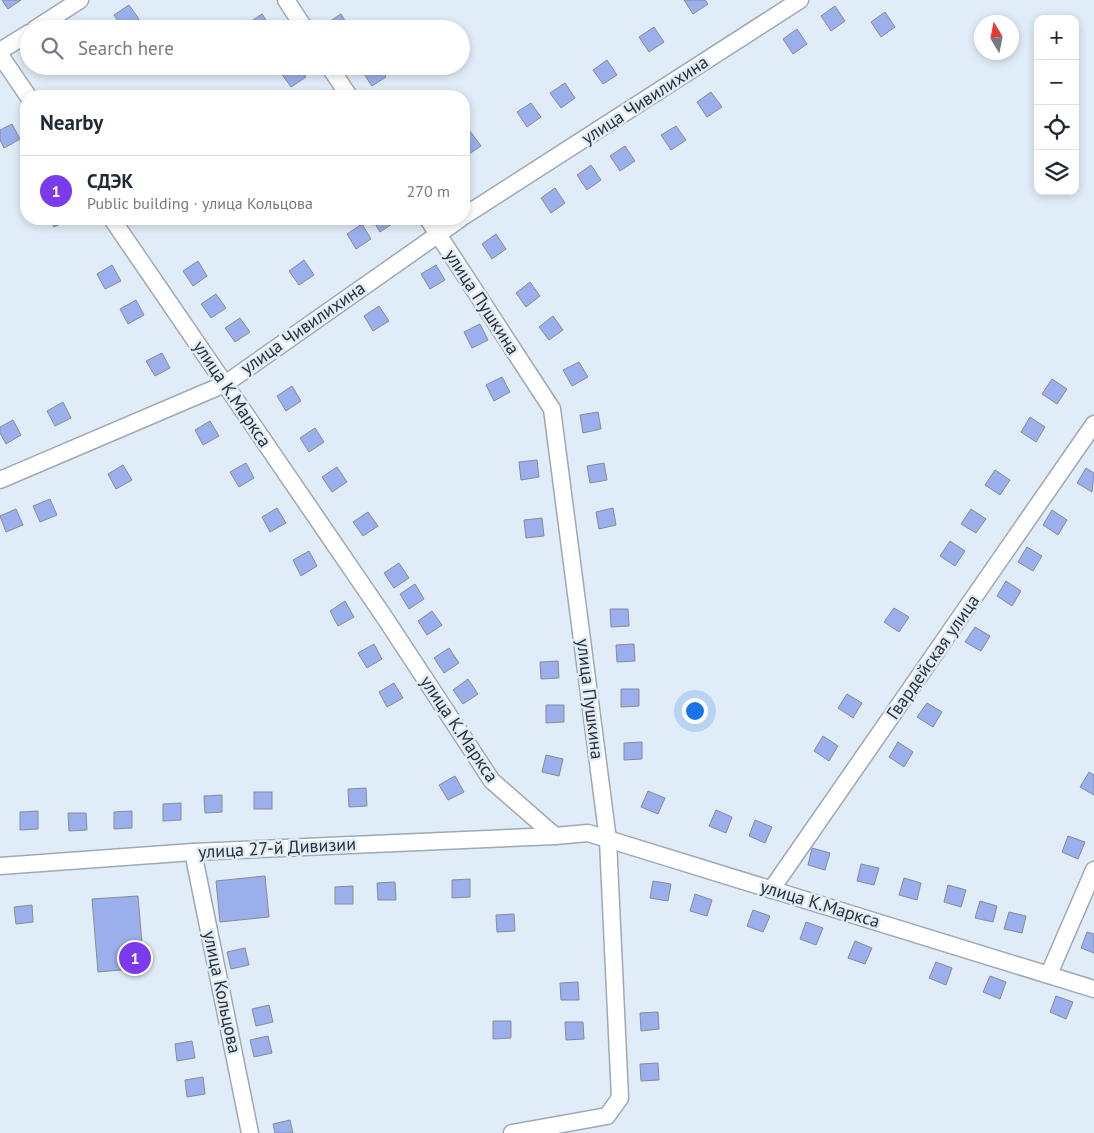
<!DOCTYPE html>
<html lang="en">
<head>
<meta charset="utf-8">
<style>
  body { margin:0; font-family:"PT Sans",sans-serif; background:#f6f6f7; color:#1f2937 }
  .controls { position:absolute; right:15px; top:15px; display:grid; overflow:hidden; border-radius:10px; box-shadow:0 2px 8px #0003 }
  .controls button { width:45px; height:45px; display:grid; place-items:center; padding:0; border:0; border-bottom:1px solid #e0e1e3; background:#fff; color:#1f2937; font:25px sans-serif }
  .compass { position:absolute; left:974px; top:15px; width:45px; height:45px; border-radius:50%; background:#fff; box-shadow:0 2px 8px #0003; rotate:350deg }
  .you { position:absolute; left:694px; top:710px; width:18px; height:18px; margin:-12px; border:4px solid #fff; border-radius:50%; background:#1a73e8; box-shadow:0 0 0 8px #1a73e833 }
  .badge { display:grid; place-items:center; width:32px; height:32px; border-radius:50%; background:#7c3aed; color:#fff; font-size:16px; font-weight:700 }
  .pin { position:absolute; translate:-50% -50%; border:2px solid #fff; box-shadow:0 1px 5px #0006 }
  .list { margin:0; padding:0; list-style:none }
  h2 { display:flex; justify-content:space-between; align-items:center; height:65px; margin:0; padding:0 20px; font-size:21px }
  h2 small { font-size:16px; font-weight:400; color:#747a83 }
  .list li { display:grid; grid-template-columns:32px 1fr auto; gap:15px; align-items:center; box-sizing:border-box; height:70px; padding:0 20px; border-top:1px solid #e0e1e3 }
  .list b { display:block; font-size:19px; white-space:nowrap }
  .list p { margin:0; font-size:16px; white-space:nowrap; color:#747a83 }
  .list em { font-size:16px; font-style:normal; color:#747a83 }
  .icon { flex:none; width:28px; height:28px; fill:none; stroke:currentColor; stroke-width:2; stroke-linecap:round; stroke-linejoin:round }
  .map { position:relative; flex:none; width:1094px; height:1133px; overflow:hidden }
  .search { position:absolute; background:#fff; box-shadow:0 2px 8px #0003; left:20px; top:20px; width:450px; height:55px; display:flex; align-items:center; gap:12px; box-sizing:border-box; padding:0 18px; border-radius:28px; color:#747a83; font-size:19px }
  .panel { position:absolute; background:#fff; box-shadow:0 2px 8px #0003; left:20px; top:90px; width:450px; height:135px; border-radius:20px }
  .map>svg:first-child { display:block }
  .building { fill:#9aafec; stroke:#878b98 }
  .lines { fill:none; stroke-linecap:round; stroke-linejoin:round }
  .minor-casing { stroke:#9ea9b3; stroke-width:19 }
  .minor { stroke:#fff; stroke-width:16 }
  .labels { text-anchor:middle; stroke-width:5; stroke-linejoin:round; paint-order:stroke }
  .street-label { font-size:18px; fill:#2c3135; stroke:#e0ecf7 }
</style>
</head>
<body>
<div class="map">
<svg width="1094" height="1133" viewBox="0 0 1094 1133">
  <rect width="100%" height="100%" fill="#e0ecf7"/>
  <g class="building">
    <polygon points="2,0 21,0 8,9"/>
    <polygon points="684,0 705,0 708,4 693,14"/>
    <polygon points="129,5 139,19 123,29 114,15"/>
    <polygon points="835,6 845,21 831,31 821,16"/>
    <polygon points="885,12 895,27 881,37 871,22"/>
    <polygon points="262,14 272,28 250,29 247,24"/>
    <polygon points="341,14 350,29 329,29 326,24"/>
    <polygon points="654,27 664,42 649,52 639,37"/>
    <polygon points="797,29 807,44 793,54 783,39"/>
    <polygon points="607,60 617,75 603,84 593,70"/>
    <polygon points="291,66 298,66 306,77 291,87 281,73"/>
    <polygon points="370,66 380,66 386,77 372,86 362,71"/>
    <polygon points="565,83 575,98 561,108 550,93"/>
    <polygon points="711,92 722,107 707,117 697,102"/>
    <polygon points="531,103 541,117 527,127 517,112"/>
    <polygon points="12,124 20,139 4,148 0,140 0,130"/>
    <polygon points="676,126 686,140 671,150 661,135"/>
    <polygon points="470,131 481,146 466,156 464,153 464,136"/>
    <polygon points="625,146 635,161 620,171 610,156"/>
    <polygon points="591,165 601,180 587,190 577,175"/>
    <polygon points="555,188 565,203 551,213 541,198"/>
    <polygon points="49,219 70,219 54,227"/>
    <polygon points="372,219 393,219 395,222 380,232"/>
    <polygon points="362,224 371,239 356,249 347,234"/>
    <polygon points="496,234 506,249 492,259 482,244"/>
    <polygon points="304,260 314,275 299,285 289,271"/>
    <polygon points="198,261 207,276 193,286 183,271"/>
    <polygon points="112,265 121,281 105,289 97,274"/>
    <polygon points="436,265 445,280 430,289 421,274"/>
    <polygon points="530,282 540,296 526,307 516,293"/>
    <polygon points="216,294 226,308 211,318 201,304"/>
    <polygon points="136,300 144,315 128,324 120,309"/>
    <polygon points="379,306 389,321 373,331 364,316"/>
    <polygon points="553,316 563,330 549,340 539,327"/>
    <polygon points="240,318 250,332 235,342 225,328"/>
    <polygon points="480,324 488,340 472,348 464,332"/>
    <polygon points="162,353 170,368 155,376 146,361"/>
    <polygon points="579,362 588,377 572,386 563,370"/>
    <polygon points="502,377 510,392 494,401 486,385"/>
    <polygon points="1052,379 1067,389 1057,404 1042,394"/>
    <polygon points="292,386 301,401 286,411 277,396"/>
    <polygon points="63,402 71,418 55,426 47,411"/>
    <polygon points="598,412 601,429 583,433 580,415"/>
    <polygon points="1030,417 1045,427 1036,442 1021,432"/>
    <polygon points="13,420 21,435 6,444 0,433 0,427"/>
    <polygon points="210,421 219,436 203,445 195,430"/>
    <polygon points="315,428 324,442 309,452 300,438"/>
    <polygon points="537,460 539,477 521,480 519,462"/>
    <polygon points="246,463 254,478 239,487 230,472"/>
    <polygon points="604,463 607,480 590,483 587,466"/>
    <polygon points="123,465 132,480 116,489 108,474"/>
    <polygon points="337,467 347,482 332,492 322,477"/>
    <polygon points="1086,468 1094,473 1092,492 1077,483"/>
    <polygon points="995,470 1010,480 1000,495 985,485"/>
    <polygon points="50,499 57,515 40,522 33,506"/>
    <polygon points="277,508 286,523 270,532 262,517"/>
    <polygon points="613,508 616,525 599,529 596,512"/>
    <polygon points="16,509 23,525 6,532 0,516"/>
    <polygon points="971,509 986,519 976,533 961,524"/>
    <polygon points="1052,510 1067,520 1058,535 1043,525"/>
    <polygon points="368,512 378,526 363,536 353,522"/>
    <polygon points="542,518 544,536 526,538 524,520"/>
    <polygon points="950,541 965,551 955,566 940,556"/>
    <polygon points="1027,547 1042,556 1033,571 1018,562"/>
    <polygon points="309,551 317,566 301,576 293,560"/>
    <polygon points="399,563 409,578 394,588 384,573"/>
    <polygon points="1006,581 1021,591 1012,606 997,596"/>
    <polygon points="415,584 424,599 409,609 400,594"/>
    <polygon points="345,601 354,617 338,626 330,611"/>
    <polygon points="894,608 909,617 899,632 884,622"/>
    <polygon points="610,609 628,609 629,626 611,627"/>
    <polygon points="432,611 442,625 427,635 418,621"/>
    <polygon points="975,627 990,636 981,651 965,642"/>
    <polygon points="374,644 382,659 367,668 358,653"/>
    <polygon points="634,644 635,661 617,662 616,645"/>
    <polygon points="449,648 459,663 444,673 434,658"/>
    <polygon points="558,661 559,678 541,679 540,662"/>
    <polygon points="468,679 478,694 463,704 453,690"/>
    <polygon points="394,683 403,698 387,707 379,692"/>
    <polygon points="621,689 639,689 639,706 621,707"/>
    <polygon points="847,694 862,703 853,718 838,708"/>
    <polygon points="927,703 942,712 933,727 917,717"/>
    <polygon points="546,705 564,705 564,722 546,723"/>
    <polygon points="823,736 838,746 829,761 814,751"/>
    <polygon points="642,742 642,759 624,760 624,743"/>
    <polygon points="898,742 913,752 904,767 889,757"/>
    <polygon points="546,755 563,759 559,776 542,772"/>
    <polygon points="1089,772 1094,775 1094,795 1080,787"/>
    <polygon points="455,776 464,792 448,800 439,785"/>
    <polygon points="366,788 367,806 349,807 348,789"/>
    <polygon points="648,791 665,798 658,814 641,807"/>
    <rect x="254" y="792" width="18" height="17"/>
    <polygon points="222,795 222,812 205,813 204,796"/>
    <polygon points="181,803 181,820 163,821 163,804"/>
    <polygon points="716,810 732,817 726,833 709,826"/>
    <polygon points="38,811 38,829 20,830 20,812"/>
    <polygon points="132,811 132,828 114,829 114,812"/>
    <polygon points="68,813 86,813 87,830 69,831"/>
    <polygon points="755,820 772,827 765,843 749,836"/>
    <polygon points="1068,836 1085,842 1078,859 1062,852"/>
    <polygon points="812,848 830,853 825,870 808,865"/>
    <polygon points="861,864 879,868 874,885 857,881"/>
    <polygon points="265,876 269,917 220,922 216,881"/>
    <polygon points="904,878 921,883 917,900 899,895"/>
    <polygon points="470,879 470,897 452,898 452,880"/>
    <polygon points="653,881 671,884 668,901 650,898"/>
    <polygon points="395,882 396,900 378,900 377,883"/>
    <polygon points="948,885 966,890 961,907 944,902"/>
    <polygon points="353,886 353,904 335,904 335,887"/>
    <polygon points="695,894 712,900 707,916 690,911"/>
    <polygon points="138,896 144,968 98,972 92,899"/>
    <polygon points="980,901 997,906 993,922 975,918"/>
    <polygon points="32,905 33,922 16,924 14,907"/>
    <polygon points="753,910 770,916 763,932 747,926"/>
    <polygon points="1009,912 1026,916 1022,933 1004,929"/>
    <polygon points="514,914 515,931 497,932 496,915"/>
    <polygon points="806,922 823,928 816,945 800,939"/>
    <polygon points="1087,932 1094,934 1094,953 1081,948"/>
    <polygon points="855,941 872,948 865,964 848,958"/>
    <polygon points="245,948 249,965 231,969 227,952"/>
    <polygon points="936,962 952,968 946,985 929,978"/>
    <polygon points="990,976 1006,982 1000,999 983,992"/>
    <polygon points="578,982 579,1000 561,1000 560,983"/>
    <polygon points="1056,996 1073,1002 1066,1019 1050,1012"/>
    <polygon points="269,1005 273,1022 256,1026 252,1009"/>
    <polygon points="658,1012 659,1029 641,1031 640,1013"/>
    <polygon points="493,1021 511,1021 511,1038 493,1039"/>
    <polygon points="565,1022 583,1022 584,1039 566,1040"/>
    <polygon points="268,1036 272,1053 254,1057 250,1040"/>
    <polygon points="192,1041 195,1058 177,1061 175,1044"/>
    <polygon points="658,1063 659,1080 641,1081 640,1064"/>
    <polygon points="203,1077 205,1094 187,1097 185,1080"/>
    <polygon points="290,1120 293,1133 275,1133 273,1124"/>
  </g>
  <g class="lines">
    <g class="minor-casing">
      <g id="minor">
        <polyline points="286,0 305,29"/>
        <polyline points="35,29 80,0"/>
        <polyline points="0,51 29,33"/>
        <polyline points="0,55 28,96"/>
        <polyline points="329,66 349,96"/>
        <polyline points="464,216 800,0"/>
        <polyline points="112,219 385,618 492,781 555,836 588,833 1094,989"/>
        <polyline points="428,219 552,409 608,840 620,1098 607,1116 512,1133"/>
        <polyline points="0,480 225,384 460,219"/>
        <polyline points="193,852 250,1133"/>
        <polyline points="0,866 193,852 555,836"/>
        <polyline points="771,890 1094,424"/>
        <polyline points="1049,974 1094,870"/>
      </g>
    </g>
    <use href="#minor" class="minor"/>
  </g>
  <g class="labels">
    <g class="street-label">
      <text transform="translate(645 100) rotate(-33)" y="6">улица Чивилихина</text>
      <text transform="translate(482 302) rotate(57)" y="6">улица Пушкина</text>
      <text transform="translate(303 328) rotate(-35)" y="6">улица Чивилихина</text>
      <text transform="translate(232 394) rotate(56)" y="6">улица К.Маркса</text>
      <text transform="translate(933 657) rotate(-55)" y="6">Гвардейская улица</text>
      <text transform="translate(590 699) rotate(83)" y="6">улица Пушкина</text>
      <text transform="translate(459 729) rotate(56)" y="6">улица К.Маркса</text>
      <text transform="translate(277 848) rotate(-3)" y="6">улица 27-й Дивизии</text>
      <text transform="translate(820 904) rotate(17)" y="6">улица К.Маркса</text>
      <text transform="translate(222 992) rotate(78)" y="6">улица Кольцова</text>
    </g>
  </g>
</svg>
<div class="controls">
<button>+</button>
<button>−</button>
<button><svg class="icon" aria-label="locate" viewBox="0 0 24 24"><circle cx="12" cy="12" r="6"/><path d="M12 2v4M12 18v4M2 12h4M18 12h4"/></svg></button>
<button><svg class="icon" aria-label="layers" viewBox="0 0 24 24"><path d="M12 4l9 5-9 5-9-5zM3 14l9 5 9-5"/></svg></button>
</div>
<svg class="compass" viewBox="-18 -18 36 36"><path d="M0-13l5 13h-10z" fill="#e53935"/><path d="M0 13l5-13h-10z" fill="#747a83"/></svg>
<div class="you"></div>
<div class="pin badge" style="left:135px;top:958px">1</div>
<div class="search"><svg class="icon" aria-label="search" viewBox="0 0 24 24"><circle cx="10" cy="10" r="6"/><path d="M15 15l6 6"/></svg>Search here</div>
<section class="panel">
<h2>Nearby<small></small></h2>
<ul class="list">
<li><span class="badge">1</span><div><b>СДЭК</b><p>Public building · улица Кольцова</p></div><em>270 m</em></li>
</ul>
</section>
</div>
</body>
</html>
